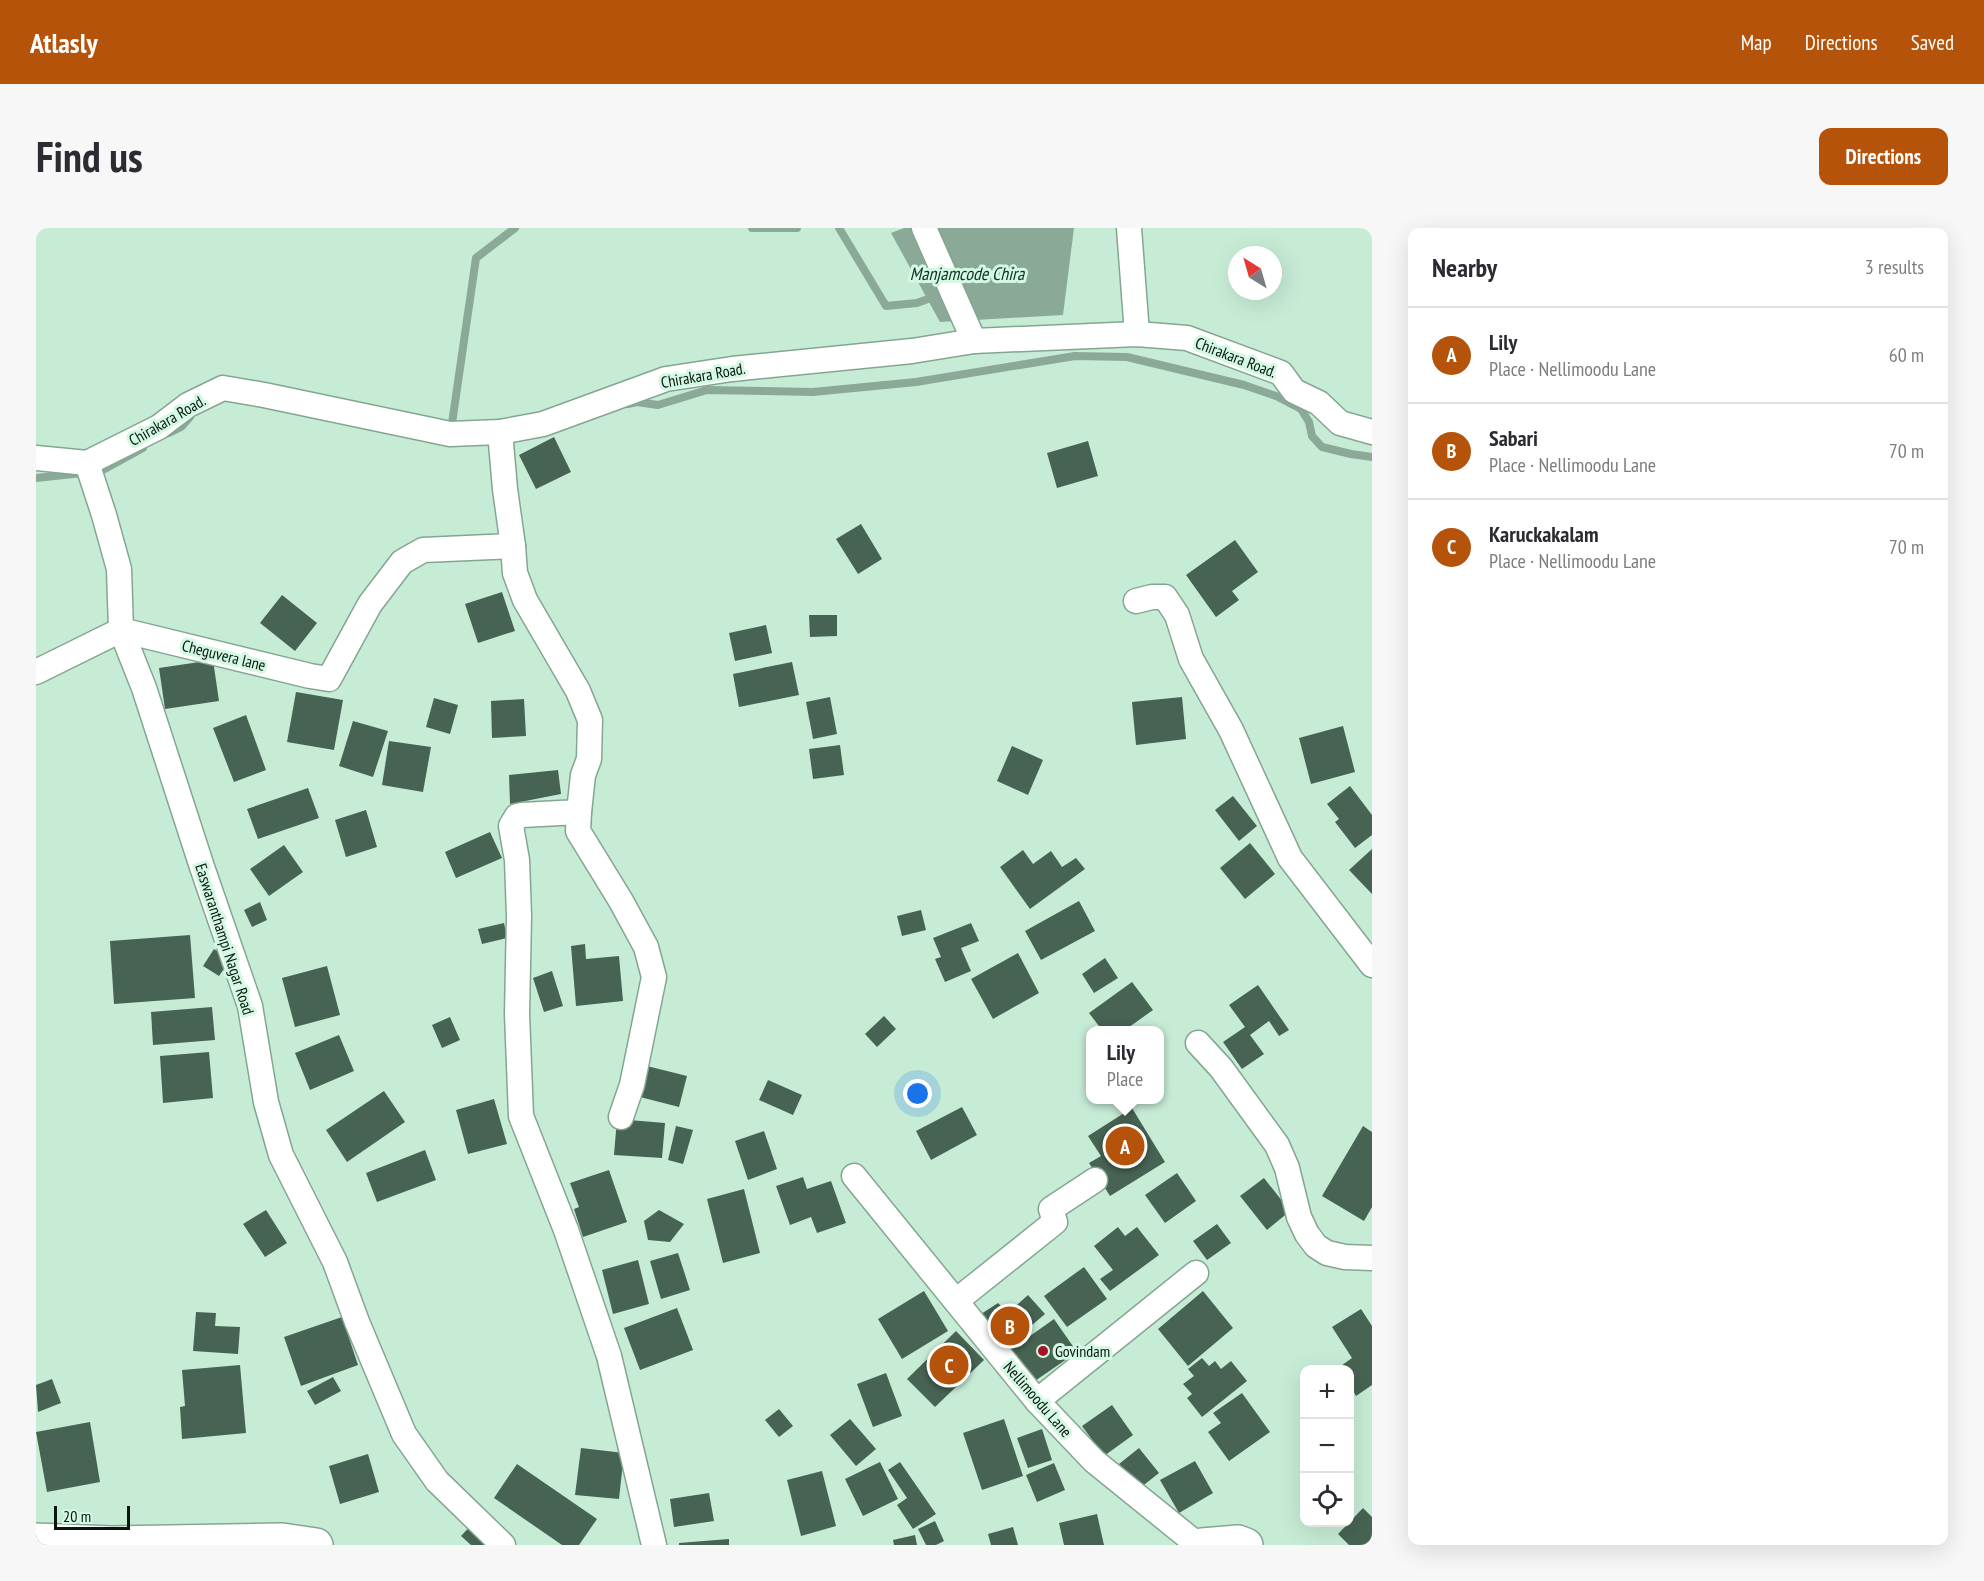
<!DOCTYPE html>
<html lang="en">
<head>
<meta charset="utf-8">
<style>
  body { margin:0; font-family:"PT Sans Narrow",sans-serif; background:#f7f7f7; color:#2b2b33 }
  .controls { position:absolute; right:18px; bottom:18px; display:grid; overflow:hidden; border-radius:12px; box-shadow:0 6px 24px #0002 }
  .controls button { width:54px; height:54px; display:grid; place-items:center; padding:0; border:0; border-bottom:2px solid #e1e1e2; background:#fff; color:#2b2b33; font:30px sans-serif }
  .compass { position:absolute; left:1192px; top:18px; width:54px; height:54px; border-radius:50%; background:#fff; box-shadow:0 6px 24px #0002; rotate:323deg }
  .scale { position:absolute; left:18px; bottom:15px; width:76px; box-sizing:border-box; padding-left:6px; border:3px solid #09160f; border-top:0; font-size:16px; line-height:21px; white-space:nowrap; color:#09160f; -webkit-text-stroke:4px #d4f9e3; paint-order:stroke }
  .you { position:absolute; left:882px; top:866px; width:21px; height:21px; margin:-15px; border:4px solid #fff; border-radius:50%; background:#1a73e8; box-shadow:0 0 0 9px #1a73e833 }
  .badge { display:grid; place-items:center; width:39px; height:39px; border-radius:50%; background:#b45309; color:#fff; font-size:20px; font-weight:700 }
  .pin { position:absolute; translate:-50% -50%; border:3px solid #fff; box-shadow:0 2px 6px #0006 }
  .popup { position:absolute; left:1050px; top:798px; width:78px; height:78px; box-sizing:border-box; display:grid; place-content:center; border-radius:12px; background:#fff; filter:drop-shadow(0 2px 4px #0005); font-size:20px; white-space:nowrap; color:#7c7c81 }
  .popup b { font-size:22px; color:#2b2b33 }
  .popup::after { content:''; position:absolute; left:50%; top:100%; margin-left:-12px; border:12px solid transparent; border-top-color:#fff }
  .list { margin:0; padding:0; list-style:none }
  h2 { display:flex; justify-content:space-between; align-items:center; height:78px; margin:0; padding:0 24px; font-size:26px }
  h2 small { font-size:20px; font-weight:400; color:#7c7c81 }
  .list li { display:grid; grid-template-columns:39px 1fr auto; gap:18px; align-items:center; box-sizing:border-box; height:96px; padding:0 24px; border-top:2px solid #e1e1e2 }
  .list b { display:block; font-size:22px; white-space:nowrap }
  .list p { margin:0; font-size:20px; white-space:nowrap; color:#7c7c81 }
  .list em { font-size:20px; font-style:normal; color:#7c7c81 }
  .icon { flex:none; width:33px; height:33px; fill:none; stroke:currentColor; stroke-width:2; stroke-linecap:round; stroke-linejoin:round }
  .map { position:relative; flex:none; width:1336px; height:1317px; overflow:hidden; border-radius:12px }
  header { display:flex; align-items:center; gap:36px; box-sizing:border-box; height:84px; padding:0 30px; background:#b45309; color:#fff }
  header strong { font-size:28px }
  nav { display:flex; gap:33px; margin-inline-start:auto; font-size:21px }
  .intro { display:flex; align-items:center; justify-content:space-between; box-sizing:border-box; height:144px; padding:0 36px }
  h1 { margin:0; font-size:42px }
  .button { padding:15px 27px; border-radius:12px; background:#b45309; color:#fff; font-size:21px; font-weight:700 }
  main { display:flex; gap:36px; padding:0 36px }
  aside { flex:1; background:#fff; border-radius:12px; box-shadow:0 6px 24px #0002 }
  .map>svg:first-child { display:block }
  .water { fill:#8ba997 }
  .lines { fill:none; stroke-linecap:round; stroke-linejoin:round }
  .stream { stroke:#8ba997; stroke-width:8 }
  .building { fill:#476353 }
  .street-casing { stroke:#84a691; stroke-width:27 }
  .secondary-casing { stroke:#84a691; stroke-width:36 }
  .street { stroke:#fff; stroke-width:24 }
  .secondary { stroke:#fff; stroke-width:33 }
  .poi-dot { fill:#a81225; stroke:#d4f9e3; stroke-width:2 }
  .labels { text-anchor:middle; stroke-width:6; stroke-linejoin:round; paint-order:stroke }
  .street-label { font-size:16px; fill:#09160f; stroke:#d4f9e3 }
  .poi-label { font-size:16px; fill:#09160f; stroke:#d4f9e3; text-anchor:start }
  .water-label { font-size:18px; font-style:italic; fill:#0d3522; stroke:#d4f9e3 }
</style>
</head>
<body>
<header>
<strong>Atlasly</strong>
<nav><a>Map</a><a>Directions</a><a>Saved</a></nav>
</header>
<div class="intro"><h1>Find us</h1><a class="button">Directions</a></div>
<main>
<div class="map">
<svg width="1336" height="1317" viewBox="0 0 1336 1317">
  <rect width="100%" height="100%" fill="#c7ecd6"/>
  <polygon class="water" points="868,0 1038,0 1027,87 904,94 855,5"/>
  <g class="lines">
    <g class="stream">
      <polyline points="716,0 761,0"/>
      <polyline points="803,0 850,78 881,75 900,68"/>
      <polyline points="592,176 601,174 622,177 671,162 777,164 880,154 1039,128 1091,129 1208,157 1240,168 1265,181 1273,194 1276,208 1286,219 1315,226 1336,229"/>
      <polyline points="415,202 440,30 479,0"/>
      <polyline points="133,205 145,199 154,189"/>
      <polyline points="0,250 65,243 107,220"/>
    </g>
  </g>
  <g class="building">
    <polygon points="518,209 535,244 500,261 483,227"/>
    <polygon points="1052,213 1062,248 1021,260 1011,225"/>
    <polygon points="825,296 846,331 822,346 800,311"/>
    <polygon points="1199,312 1222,344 1196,363 1203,372 1180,389 1150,347"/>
    <polygon points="466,364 479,403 442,415 429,376"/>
    <polygon points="246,367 281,395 259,423 224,395"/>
    <polygon points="773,387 801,387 801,408 774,409"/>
    <polygon points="730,397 736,425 699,433 693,405"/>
    <polygon points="177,432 183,473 129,481 123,440"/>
    <polygon points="756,434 763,467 703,479 697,446"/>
    <polygon points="260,464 307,472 298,522 251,514"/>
    <polygon points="794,469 801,506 777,511 770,474"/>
    <polygon points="1146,469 1150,511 1100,517 1096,474"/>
    <polygon points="398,470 422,477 414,506 390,499"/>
    <polygon points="488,471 490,508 456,510 455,473"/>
    <polygon points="210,487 230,542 198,554 177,500"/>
    <polygon points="317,493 352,503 337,549 303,538"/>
    <polygon points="1307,498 1319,544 1275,556 1263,510"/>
    <polygon points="353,513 395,519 387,564 346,557"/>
    <polygon points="804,517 808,547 777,551 773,521"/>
    <polygon points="976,518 1007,532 992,567 961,553"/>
    <polygon points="522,542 525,566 474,576 473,547"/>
    <polygon points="1314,558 1336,587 1336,607 1319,620 1299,594 1303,591 1291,576"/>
    <polygon points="272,560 283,590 222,611 211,581"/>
    <polygon points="1197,568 1221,598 1203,613 1179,582"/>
    <polygon points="330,582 341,619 310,629 299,592"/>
    <polygon points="454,604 466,630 420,650 409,624"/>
    <polygon points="1214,615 1239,646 1209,671 1184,640"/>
    <polygon points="248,617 267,644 233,668 214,641"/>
    <polygon points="1336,621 1336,666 1313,642"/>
    <polygon points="987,622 997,636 1015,623 1026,639 1040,630 1049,641 994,681 964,639"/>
    <polygon points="1043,673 1059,703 1005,732 989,703"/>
    <polygon points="224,674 231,692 216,699 208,682"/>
    <polygon points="885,682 890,702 866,708 861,688"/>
    <polygon points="468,695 471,710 446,716 442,701"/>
    <polygon points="935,695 943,713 925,720 935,743 909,754 899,731 905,729 897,710"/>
    <polygon points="154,707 159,770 78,776 74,713"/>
    <polygon points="549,716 550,731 583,728 587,773 540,778 535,718"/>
    <polygon points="178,721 194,732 183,748 167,738"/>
    <polygon points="982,725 1003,765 957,791 935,751"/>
    <polygon points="1069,730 1082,750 1058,765 1046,746"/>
    <polygon points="291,738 304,787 259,799 246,750"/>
    <polygon points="516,743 527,778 508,784 497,750"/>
    <polygon points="1096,754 1117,782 1089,802 1066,802 1053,785"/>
    <polygon points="1222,757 1253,802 1243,808 1233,793 1214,807 1228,826 1206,841 1187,814 1209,799 1193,777"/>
    <polygon points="176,779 179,812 117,817 115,784"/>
    <polygon points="848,788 860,801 841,819 829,806"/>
    <polygon points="414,789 424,812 406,820 396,797"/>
    <polygon points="303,807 318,843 274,862 259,825"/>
    <polygon points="173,824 177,870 127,875 124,828"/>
    <polygon points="611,838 651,848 643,879 604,869"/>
    <polygon points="732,852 766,867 757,887 723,872"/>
    <polygon points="348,863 369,894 311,934 290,902"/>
    <polygon points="458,871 471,916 432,926 420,882"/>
    <polygon points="926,879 941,907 895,932 880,903"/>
    <polygon points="1096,880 1129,934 1074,968 1053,935 1065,928 1052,908"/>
    <polygon points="581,891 629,895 626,930 578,927"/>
    <polygon points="640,898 657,902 647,936 632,932"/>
    <polygon points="1327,898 1336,904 1336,979 1328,993 1286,968"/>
    <polygon points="728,903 741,941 712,952 699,913"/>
    <polygon points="389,922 400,952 341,974 330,945"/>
    <polygon points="573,942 591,994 547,1009 538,981 543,979 534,955"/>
    <polygon points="1141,945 1160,973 1129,995 1109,967"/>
    <polygon points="767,949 771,961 795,953 810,995 781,1005 775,989 754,997 740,958"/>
    <polygon points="1228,950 1254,983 1231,1002 1204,968"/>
    <polygon points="708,961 724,1025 687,1035 671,971"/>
    <polygon points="230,982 251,1015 229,1029 207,996"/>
    <polygon points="623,982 648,996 634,1014 612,1012 608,993"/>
    <polygon points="1181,996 1195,1015 1171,1032 1157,1013"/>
    <polygon points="1082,999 1089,1008 1101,999 1123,1027 1074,1063 1064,1051 1077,1042 1058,1018"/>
    <polygon points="642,1025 654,1062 625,1071 614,1033"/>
    <polygon points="602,1032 613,1076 577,1086 566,1042"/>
    <polygon points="1048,1039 1071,1071 1031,1099 1008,1068"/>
    <polygon points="888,1063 912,1103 866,1131 842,1091"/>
    <polygon points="1167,1063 1197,1100 1152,1138 1122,1101"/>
    <polygon points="992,1067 1009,1086 982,1109 965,1118 945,1086 962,1075 972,1085"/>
    <polygon points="641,1080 657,1122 604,1142 588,1100"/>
    <polygon points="1325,1081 1336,1098 1336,1157 1320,1168 1314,1157 1314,1142 1303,1142 1302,1140 1316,1130 1296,1099"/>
    <polygon points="160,1084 180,1085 179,1098 204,1099 202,1126 157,1123"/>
    <polygon points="306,1089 322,1137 265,1158 248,1109"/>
    <polygon points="1018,1091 1041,1124 996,1155 973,1123"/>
    <polygon points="920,1103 948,1132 899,1179 871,1151"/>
    <polygon points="1166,1130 1173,1138 1179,1133 1185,1141 1195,1133 1211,1153 1166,1189 1151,1170 1156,1166 1147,1156 1158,1148 1152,1141"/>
    <polygon points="204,1137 210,1205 146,1211 144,1179 149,1178 146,1142"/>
    <polygon points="850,1145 866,1188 837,1199 821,1156"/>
    <polygon points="297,1149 305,1163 279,1177 271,1163"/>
    <polygon points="16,1151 25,1175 2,1184 0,1157"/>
    <polygon points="1206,1165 1234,1204 1193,1233 1172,1204 1185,1195 1177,1185"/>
    <polygon points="1076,1177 1097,1207 1068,1228 1046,1198"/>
    <polygon points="743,1181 757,1198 743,1209 729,1192"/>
    <polygon points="814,1191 840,1221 820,1238 794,1207"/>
    <polygon points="968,1191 987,1248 946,1262 927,1205"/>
    <polygon points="54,1194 64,1254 11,1264 0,1204"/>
    <polygon points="1006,1201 1016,1232 992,1240 981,1210"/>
    <polygon points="545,1220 588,1225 583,1271 539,1267"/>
    <polygon points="1103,1220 1123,1245 1104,1260 1083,1236"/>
    <polygon points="332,1226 343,1264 304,1276 293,1238"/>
    <polygon points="1159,1233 1177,1265 1143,1285 1124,1252"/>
    <polygon points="844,1234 862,1271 827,1288 809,1251"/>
    <polygon points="864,1234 900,1286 877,1301 861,1277 871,1270 852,1242"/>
    <polygon points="1018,1235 1029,1262 1001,1274 990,1247"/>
    <polygon points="481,1236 561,1291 543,1317 526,1317 458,1270"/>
    <polygon points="786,1243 800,1298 765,1308 751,1252"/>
    <polygon points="673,1265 678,1293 638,1299 634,1271"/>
    <polygon points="1327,1280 1336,1289 1336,1317 1313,1317 1302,1306"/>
    <polygon points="1061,1286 1068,1317 1028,1317 1023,1295"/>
    <polygon points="439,1293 465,1317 435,1317 425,1308"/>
    <polygon points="899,1293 908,1313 900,1317 890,1317 882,1301"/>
    <polygon points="977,1299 982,1317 955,1317 952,1306"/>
    <polygon points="879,1307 881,1317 858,1317 857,1312"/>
    <polygon points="693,1311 693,1317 643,1317 643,1315"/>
  </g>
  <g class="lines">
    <g class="street-casing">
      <g id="street">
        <polyline points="888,0 938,113"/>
        <polyline points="1093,0 1101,106"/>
        <polyline points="0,230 51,235 123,199 152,177 187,160 228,167 414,206 464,204 507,196 630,151 696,141 876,123 938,113 1101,106 1151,110 1245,145 1258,163 1283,175 1304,195 1336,204"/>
        <polyline points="51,235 68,287 83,341 85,402 108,460 166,639 214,778 230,874 245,927 299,1034 321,1094 368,1206 401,1253 467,1317"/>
        <polyline points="477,318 479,345 489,372 542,463 554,492 553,531 547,547 543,584 486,587 481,588 475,598 481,632 483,688 481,786 485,888 530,1002 573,1128 618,1317"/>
        <polyline points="1100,373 1116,369 1129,369 1141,387 1155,431 1195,502 1254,630 1336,737"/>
        <polyline points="0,444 85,402 274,448 293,451 334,376 366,334 387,322 477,318 469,261 464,204"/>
        <polyline points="543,584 542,603 585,673 610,719 618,749 596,857 585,889"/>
        <polyline points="1162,815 1185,840 1241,917 1251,940 1263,989 1271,1006 1280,1018 1291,1025 1309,1029 1336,1030"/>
        <polyline points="818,948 1001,1173 1058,1233 1162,1317"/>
        <polyline points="920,1073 1019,994 1015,981 1059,952"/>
        <polyline points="1001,1173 1160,1045"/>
      </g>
    </g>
    <g class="secondary-casing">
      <g id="secondary">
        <polyline points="0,1312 76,1315 246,1312 280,1317"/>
        <polyline points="1166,1317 1202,1314 1210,1317"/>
      </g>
    </g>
    <use href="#street" class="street"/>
    <use href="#secondary" class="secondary"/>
  </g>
  <circle class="poi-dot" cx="1007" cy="1123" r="6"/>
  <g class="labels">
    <g class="street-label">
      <text transform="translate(1200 129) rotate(21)" y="6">Chirakara Road.</text>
      <text transform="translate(667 147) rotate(-10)" y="6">Chirakara Road.</text>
      <text transform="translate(131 192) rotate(-30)" y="6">Chirakara Road.</text>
      <text transform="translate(188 427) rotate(14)" y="6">Cheguvera lane</text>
      <text transform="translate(189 711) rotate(72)" y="6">Easwaranthampi Nagar Road</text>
      <text transform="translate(1002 1171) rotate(49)" y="6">Nellimoodu Lane</text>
    </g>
    <g class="poi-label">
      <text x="1019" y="1129">Govindam</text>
    </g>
    <g class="water-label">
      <text x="931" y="52">Manjamcode Chira</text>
    </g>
  </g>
</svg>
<div class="controls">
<button>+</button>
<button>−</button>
<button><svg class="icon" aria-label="locate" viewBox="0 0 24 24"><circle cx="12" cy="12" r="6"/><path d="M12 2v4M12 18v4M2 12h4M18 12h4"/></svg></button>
</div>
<svg class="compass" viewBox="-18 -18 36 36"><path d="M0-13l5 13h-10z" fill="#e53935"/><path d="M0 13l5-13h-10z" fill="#7c7c81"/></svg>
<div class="scale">20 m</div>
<div class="you"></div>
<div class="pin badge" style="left:1089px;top:918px">A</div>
<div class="popup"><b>Lily</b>Place</div>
<div class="pin badge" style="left:974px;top:1098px">B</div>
<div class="pin badge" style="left:913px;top:1137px">C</div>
</div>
<aside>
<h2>Nearby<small>3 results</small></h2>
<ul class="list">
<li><span class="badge">A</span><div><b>Lily</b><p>Place · Nellimoodu Lane</p></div><em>60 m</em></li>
<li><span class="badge">B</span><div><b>Sabari</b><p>Place · Nellimoodu Lane</p></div><em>70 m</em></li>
<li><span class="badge">C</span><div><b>Karuckakalam</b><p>Place · Nellimoodu Lane</p></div><em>70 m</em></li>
</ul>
</aside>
</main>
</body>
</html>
